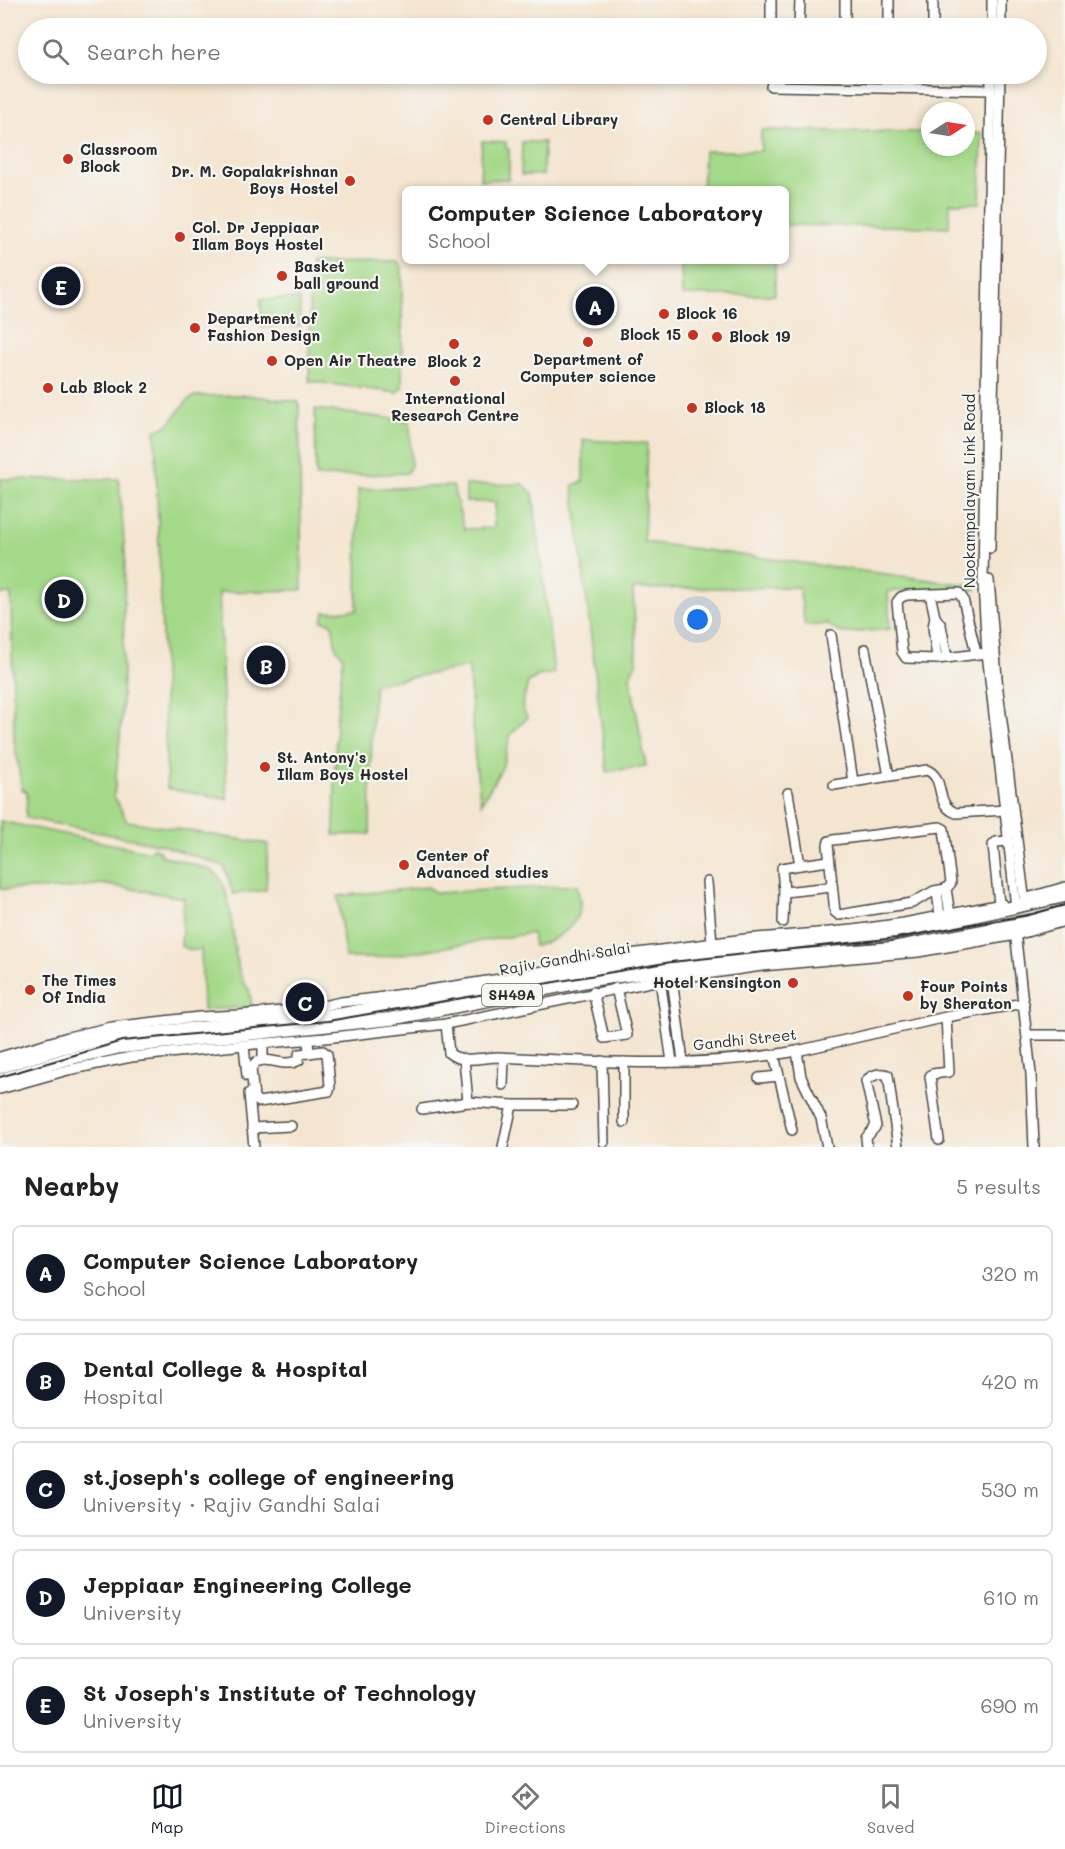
<!DOCTYPE html>
<html lang="en">
<head>
<meta charset="utf-8">
<style>
  body { margin:0; font-family:Mali,sans-serif; background:#f6f6f6; color:#222 }
  .compass { position:absolute; left:921px; top:102px; width:54px; height:54px; border-radius:50%; background:#fff; box-shadow:0 3px 9px #0003; rotate:78deg }
  .you { position:absolute; left:698px; top:620px; width:21px; height:21px; margin:-15px; border:4px solid #fff; border-radius:50%; background:#1a73e8; box-shadow:0 0 0 9px #1a73e833 }
  .badge { display:grid; place-items:center; width:39px; height:39px; border-radius:50%; background:#111827; color:#fff; font-size:20px; font-weight:700 }
  .pin { position:absolute; translate:-50% -50%; border:3px solid #fff; box-shadow:0 2px 6px #0006 }
  .popup { position:absolute; left:402px; top:186px; width:387px; height:78px; box-sizing:border-box; display:grid; place-content:center; border-radius:9px; background:#fff; filter:drop-shadow(0 2px 4px #0005); font-size:20px; white-space:nowrap; color:#767676 }
  .popup b { font-size:22px; color:#222 }
  .popup::after { content:''; position:absolute; left:50%; top:100%; margin-left:-12px; border:12px solid transparent; border-top-color:#fff }
  .list { margin:0; padding:0; list-style:none }
  h2 { display:flex; justify-content:space-between; align-items:center; height:78px; margin:0; padding:0 24px; font-size:26px }
  h2 small { font-size:20px; font-weight:400; color:#767676 }
  .list li { display:grid; grid-template-columns:39px 1fr auto; gap:18px; align-items:center; box-sizing:border-box; height:96px; margin:0 12px 12px; padding:0 12px; border:2px solid #e0e0e0; border-radius:9px }
  .list b { display:block; font-size:22px; white-space:nowrap }
  .list p { margin:0; font-size:20px; white-space:nowrap; color:#767676 }
  .list em { font-size:20px; font-style:normal; color:#767676 }
  .icon { flex:none; width:33px; height:33px; fill:none; stroke:currentColor; stroke-width:2; stroke-linecap:round; stroke-linejoin:round }
  .map { position:relative; flex:none; width:1065px; height:1147px; overflow:hidden }
  .search { position:absolute; background:#fff; box-shadow:0 3px 9px #0003; left:18px; right:18px; top:18px; height:66px; display:flex; align-items:center; gap:15px; box-sizing:border-box; padding:0 21px; border-radius:33px; color:#767676; font-size:22px }
  .sheet { height:618px; background:#fff }
  nav { display:flex; justify-content:space-around; align-items:center; box-sizing:border-box; height:84px; border-top:2px solid #e0e0e0; background:#fff; font-size:16px; color:#767676 }
  nav a { display:grid; justify-items:center; gap:3px }
  nav .on { color:#111827 }
  .map>svg:first-child { display:block }
  .green { fill:#a4d989; stroke:#68825a; stroke-width:1.5 }
  .lines { fill:none; stroke-linecap:round; stroke-linejoin:round }
  .minor-casing { stroke:#494744; stroke-width:12 }
  .major-casing { stroke:#494744; stroke-width:15 }
  .minor { stroke:#fff; stroke-width:9 }
  .major { stroke:#fff; stroke-width:12 }
  .rail { stroke:#2b2b2b; stroke-width:2 }
  .poi-dot { fill:#c8321e; stroke:#f6f6f2; stroke-width:2 }
  .labels { text-anchor:middle; stroke-width:4.5; stroke-linejoin:round; paint-order:stroke }
  .shield { fill:#f6f6f2; stroke:#686867; stroke-width:1.5 }
  .shield-label { font-size:14px; font-weight:bold; fill:#2b2b2b }
  .poi-label { font-size:15px; font-weight:bold; fill:#2b2b2b; stroke:#f6f6f2; text-anchor:start }
  .street-label { font-size:15px; fill:#2b2b2b; stroke:#f6f6f2 }
</style>
</head>
<body>
<div class="map">
<svg width="1065" height="1147" viewBox="0 0 1065 1147">
  <rect width="100%" height="100%" fill="#f6f6f2"/>
  <filter id="ink" filterUnits="userSpaceOnUse"><feTurbulence type="fractalNoise" baseFrequency=".0167" numOctaves="2"/><feDisplacementMap in="SourceGraphic" scale="12" xChannelSelector="R" yChannelSelector="G"/><feConvolveMatrix kernelMatrix="1 2 1 2 8 2 1 2 1" color-interpolation-filters="sRGB"/></filter>
  <filter id="wash" filterUnits="userSpaceOnUse"><feTurbulence type="fractalNoise" baseFrequency=".008" numOctaves="4" result="noise"/><feDisplacementMap in="SourceGraphic" scale="24" xChannelSelector="R" yChannelSelector="G"/><feGaussianBlur stdDeviation="1.35" result="paint"/><feColorMatrix in="noise" values="0 0 0 0 0 0 0 0 0 0 0 0 0 0 0 0 0 1.4 0 .05"/><feComposite in="paint" operator="in"/></filter>
  <g filter="url(#wash)">
    <rect width="100%" height="100%" fill="#f4e5d0"/>
    <g class="green">
      <polygon points="761,130 930,132 930,147 966,147 966,133 982,133 980,203 950,203 949,227 784,225 784,190 702,190 704,151 761,151"/>
      <polygon points="482,141 506,142 506,148 509,149 509,179 480,180"/>
      <polygon points="522,142 544,142 543,175 521,175"/>
      <polygon points="681,260 775,260 775,295 682,295"/>
      <polygon points="398,262 402,267 402,387 397,393 309,381 310,263"/>
      <polygon points="261,299 300,299 300,326 261,327"/>
      <path d="M246,395l53,7 3,188 -83,2 8,207 -60,-11 -12,-358c21,-3 22,-26 40,-34z"/>
      <polygon points="315,409 410,421 411,465 407,473 316,477"/>
      <polygon points="583,440 647,443 644,542 976,586 976,590 888,591 890,629 848,633 839,632 827,624 805,626 799,587 633,589 637,661 630,676 646,766 607,772 573,485 583,482"/>
      <polygon points="0,479 119,479 125,555 122,716 114,796 127,821 268,844 266,890 233,894 224,866 162,845 26,818 27,792 22,789 14,740 11,594 0,594"/>
      <polygon points="523,484 533,493 554,673 538,676 528,682 522,706 527,718 511,734 502,768 481,804 475,759 469,667 375,684 372,717 370,834 334,835 336,724 343,657 336,648 332,623 322,621 324,612 357,610 358,489 453,486 464,529 494,528 495,502 466,502 466,485"/>
      <path d="M0,821l150,31 3,-4 6,2 2,5c14,5 42,11 53,17 24,16 14,101 35,117l3,18 -49,3 -2,-60h-10l-10,-4 3,-48 -82,-14 -41,5h-61z"/>
      <path d="M577,885c1,6 3,13 3,19 -1,23 -26,38 -46,42l-2,-13 -154,25h-33l-7,-62 90,-9 8,6z"/>
    </g>
  </g>
  <g filter="url(#ink)">
    <g class="lines">
      <g class="minor-casing">
        <g id="minor">
          <polyline points="1001,0 1001,28"/>
          <polyline points="771,28 771,0"/>
          <polyline points="799,28 800,0"/>
          <polyline points="845,28 845,0"/>
          <polyline points="889,28 889,0"/>
          <polyline points="933,28 933,0"/>
          <polyline points="992,28 992,0"/>
          <polyline points="991,74 983,584 987,653 1016,907"/>
          <polyline points="771,86 990,90"/>
          <polyline points="990,548 1000,74"/>
          <polyline points="989,580 998,690 1025,903"/>
          <polyline points="930,594 935,617"/>
          <polyline points="831,635 853,782"/>
          <polyline points="865,649 889,776"/>
          <polyline points="976,653 963,599 959,593 907,595 901,597 897,602 902,652 906,658 937,659 987,653"/>
          <polyline points="937,659 933,627 935,617 941,625 947,658"/>
          <path d="M834,785l93,-15c20,9 6,34 29,43l49,-3"/>
          <polyline points="800,865 829,861"/>
          <polyline points="707,882 712,943"/>
          <polyline points="946,889 934,891 912,903 839,915 835,912 828,845 829,841 833,840 940,827 944,829 951,883 946,889 950,914"/>
          <polyline points="784,892 782,868 800,865 788,793"/>
          <polyline points="937,892 940,916"/>
          <polyline points="1024,899 1065,887"/>
          <polyline points="999,904 993,845 996,842 1008,841"/>
          <polyline points="783,922 784,892 832,887"/>
          <polyline points="1015,931 1031,1074 1034,1147"/>
          <polyline points="672,979 683,1061"/>
          <polyline points="660,980 672,1062"/>
          <polyline points="593,992 604,1038 627,1035 616,988"/>
          <path d="M446,1024l3,29c12,11 35,4 50,4 98,5 200,12 298,-6l149,-34 78,-14"/>
          <polyline points="1027,1035 1065,1035"/>
          <polyline points="263,1043 263,1060 256,1062 251,1068 254,1098 259,1102 329,1091 330,1086 327,1054 323,1051 309,1053 308,1040"/>
          <polyline points="244,1045 247,1076"/>
          <polyline points="797,1051 801,1077 821,1118 827,1147"/>
          <polyline points="774,1055 792,1130"/>
          <polyline points="0,1057 68,1037 112,1027 199,1017 239,1015 313,1008 341,1002 377,998 513,977 630,954 745,939 853,930 904,923 1002,904"/>
          <polyline points="464,1059 468,1102"/>
          <path d="M263,1060c13,0 24,7 36,0v-6l10,-1"/>
          <polyline points="602,1061 604,1142"/>
          <polyline points="759,1078 779,1076"/>
          <polyline points="503,1085 504,1058"/>
          <polyline points="0,1089 68,1070 131,1057 244,1045 325,1038 446,1024 650,982 762,966 918,952 1016,935 1065,921"/>
          <polyline points="249,1093 254,1147"/>
          <polyline points="422,1109 468,1102 512,1105 572,1105"/>
          <polyline points="624,1122 624,1062"/>
          <polyline points="252,1128 291,1126"/>
          <polyline points="939,1140 930,1076 932,1074 949,1072 946,1017"/>
          <polyline points="503,1147 512,1105"/>
          <path d="M867,1147l-1,-9 10,-12 -10,-45c5,-6 15,-9 22,-6l10,72"/>
        </g>
      </g>
      <g class="major-casing">
        <g id="major">
          <polyline points="0,1067 64,1047 119,1036 343,1014 616,964 729,949 891,934 1065,896"/>
          <polyline points="0,1080 67,1059 121,1047 390,1019 597,979 731,961 893,948 1026,923 1065,912"/>
        </g>
      </g>
      <use href="#minor" class="minor"/>
      <use href="#major" class="major"/>
      <polyline class="rail" points="0,1077 122,1041 328,1021 671,962 896,938 1032,914 1065,905"/>
    </g>
  </g>
  <g class="poi-dot">
    <circle cx="488" cy="120" r="6"/>
    <circle cx="68" cy="159" r="6"/>
    <circle cx="350" cy="181" r="6"/>
    <circle cx="180" cy="237" r="6"/>
    <circle cx="282" cy="276" r="6"/>
    <circle cx="664" cy="314" r="6"/>
    <circle cx="195" cy="328" r="6"/>
    <circle cx="693" cy="335" r="6"/>
    <circle cx="717" cy="337" r="6"/>
    <circle cx="588" cy="342" r="6"/>
    <circle cx="454" cy="344" r="6"/>
    <circle cx="272" cy="361" r="6"/>
    <circle cx="455" cy="381" r="6"/>
    <circle cx="48" cy="388" r="6"/>
    <circle cx="692" cy="408" r="6"/>
    <circle cx="265" cy="767" r="6"/>
    <circle cx="404" cy="865" r="6"/>
    <circle cx="793" cy="983" r="6"/>
    <circle cx="30" cy="990" r="6"/>
    <circle cx="908" cy="996" r="6"/>
  </g>
  <g class="labels">
    <rect class="shield" x="482" y="984" width="60" height="22" rx="4.5"/>
    <g class="shield-label">
      <text x="512" y="1000">SH49A</text>
    </g>
    <g class="poi-label">
      <text x="500" y="125">Central Library</text>
      <text x="80" y="155">Classroom<tspan x="80" dy="17">Block</tspan></text>
      <text x="338" y="177" text-anchor="end">Dr. M. Gopalakrishnan<tspan x="338" dy="17">Boys Hostel</tspan></text>
      <text x="192" y="233">Col. Dr Jeppiaar<tspan x="192" dy="17">Illam Boys Hostel</tspan></text>
      <text x="294" y="272">Basket<tspan x="294" dy="17">ball ground</tspan></text>
      <text x="676" y="319">Block 16</text>
      <text x="207" y="324">Department of<tspan x="207" dy="17">Fashion Design</tspan></text>
      <text x="681" y="340" text-anchor="end">Block 15</text>
      <text x="729" y="342">Block 19</text>
      <text x="588" y="365" text-anchor="middle">Department of<tspan x="588" dy="17">Computer science</tspan></text>
      <text x="284" y="366">Open Air Theatre</text>
      <text x="454" y="367" text-anchor="middle">Block 2</text>
      <text x="60" y="393">Lab Block 2</text>
      <text x="455" y="404" text-anchor="middle">International<tspan x="455" dy="17">Research Centre</tspan></text>
      <text x="704" y="413">Block 18</text>
      <text x="277" y="763">St. Antony's<tspan x="277" dy="17">Illam Boys Hostel</tspan></text>
      <text x="416" y="861">Center of<tspan x="416" dy="17">Advanced studies</tspan></text>
      <text x="42" y="986">The Times<tspan x="42" dy="17">Of India</tspan></text>
      <text x="781" y="988" text-anchor="end">Hotel Kensington</text>
      <text x="920" y="992">Four Points<tspan x="920" dy="17">by Sheraton</tspan></text>
    </g>
    <g class="street-label">
      <text transform="translate(970 491) rotate(-90)" y="5">Nookampalayam Link Road</text>
      <text transform="translate(565 959) rotate(-10)" y="5">Rajiv Gandhi Salai</text>
      <text transform="translate(745 1040) rotate(-6)" y="5">Gandhi Street</text>
    </g>
  </g>
</svg>
<svg class="compass" viewBox="-18 -18 36 36"><path d="M0-13l5 13h-10z" fill="#e53935"/><path d="M0 13l5-13h-10z" fill="#767676"/></svg>
<div class="you"></div>
<div class="pin badge" style="left:595px;top:306px">A</div>
<div class="popup"><b>Computer Science Laboratory</b>School</div>
<div class="pin badge" style="left:266px;top:665px">B</div>
<div class="pin badge" style="left:305px;top:1002px">C</div>
<div class="pin badge" style="left:64px;top:599px">D</div>
<div class="pin badge" style="left:61px;top:286px">E</div>
<div class="search"><svg class="icon" aria-label="search" viewBox="0 0 24 24"><circle cx="10" cy="10" r="6"/><path d="M15 15l6 6"/></svg>Search here</div>
</div>
<section class="sheet">
<h2>Nearby<small>5 results</small></h2>
<ul class="list">
<li><span class="badge">A</span><div><b>Computer Science Laboratory</b><p>School</p></div><em>320 m</em></li>
<li><span class="badge">B</span><div><b>Dental College &amp; Hospital</b><p>Hospital</p></div><em>420 m</em></li>
<li><span class="badge">C</span><div><b>st.joseph's college of engineering</b><p>University · Rajiv Gandhi Salai</p></div><em>530 m</em></li>
<li><span class="badge">D</span><div><b>Jeppiaar Engineering College</b><p>University</p></div><em>610 m</em></li>
<li><span class="badge">E</span><div><b>St Joseph's Institute of Technology</b><p>University</p></div><em>690 m</em></li>
</ul>
</section>
<nav>
<a class="on"><svg class="icon" aria-label="map" viewBox="0 0 24 24"><path d="M3 6l6-2 6 2 6-2v14l-6 2-6-2-6 2zM9 4v14M15 6v14"/></svg>Map</a>
<a><svg class="icon" aria-label="directions" viewBox="0 0 24 24"><path d="M12 3l9 9-9 9-9-9zM9 14v-3h6M13 9l2 2-2 2"/></svg>Directions</a>
<a><svg class="icon" aria-label="saved" viewBox="0 0 24 24"><path d="M7 4h10v16l-5-4-5 4z"/></svg>Saved</a>
</nav>
</body>
</html>
